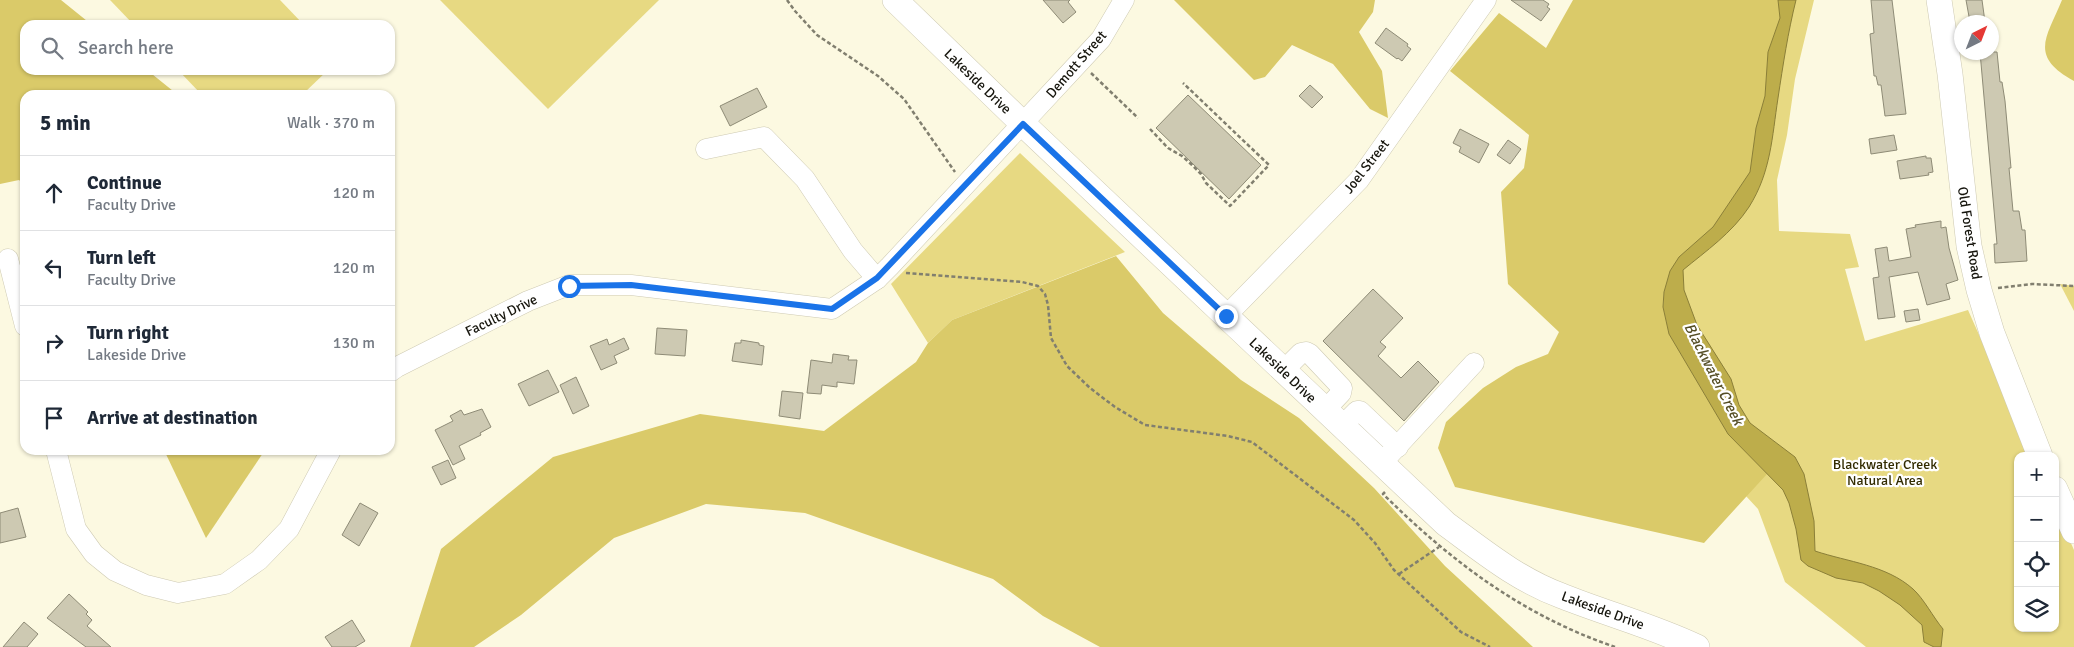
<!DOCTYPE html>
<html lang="en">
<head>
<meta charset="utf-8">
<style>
  body { margin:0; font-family:Signika,sans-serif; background:#f6f6f7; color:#1f2937 }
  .controls { position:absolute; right:15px; bottom:15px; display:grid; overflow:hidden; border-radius:10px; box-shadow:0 1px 4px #0004 }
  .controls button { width:45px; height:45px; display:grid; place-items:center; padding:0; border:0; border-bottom:1px solid #e0e1e3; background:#fff; color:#1f2937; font:25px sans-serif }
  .compass { position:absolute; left:1954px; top:15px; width:45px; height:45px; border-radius:50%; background:#fff; box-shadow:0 1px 4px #0004; rotate:42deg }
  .stop { position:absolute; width:15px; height:15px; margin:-11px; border:4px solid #1a73e8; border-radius:50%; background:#fff }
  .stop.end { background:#1a73e8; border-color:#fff; box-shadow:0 1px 5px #0008 }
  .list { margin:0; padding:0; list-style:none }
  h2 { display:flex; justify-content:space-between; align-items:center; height:65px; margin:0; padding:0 20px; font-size:21px }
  h2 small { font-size:16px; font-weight:400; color:#747a83 }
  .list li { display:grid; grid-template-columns:32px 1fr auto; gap:15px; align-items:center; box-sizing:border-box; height:75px; padding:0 20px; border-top:1px solid #e0e1e3 }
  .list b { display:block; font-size:19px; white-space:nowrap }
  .list p { margin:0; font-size:16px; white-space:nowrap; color:#747a83 }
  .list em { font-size:16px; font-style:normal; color:#747a83 }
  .icon { flex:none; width:28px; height:28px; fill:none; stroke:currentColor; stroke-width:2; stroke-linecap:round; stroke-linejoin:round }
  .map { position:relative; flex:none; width:2074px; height:647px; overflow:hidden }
  .search { position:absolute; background:#fff; box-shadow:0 1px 4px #0004; left:20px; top:20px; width:375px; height:55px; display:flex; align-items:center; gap:12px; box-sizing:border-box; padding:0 18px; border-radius:15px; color:#747a83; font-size:19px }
  .panel { position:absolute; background:#fff; box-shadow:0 1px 4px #0004; left:20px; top:90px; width:375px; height:365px; border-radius:15px }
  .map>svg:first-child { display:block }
  .green { fill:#e7d982 }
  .forest { fill:#daca69 }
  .water { fill:#bdad4b; stroke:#8b7f38 }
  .building { fill:#cdc9b2; stroke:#8e8b76 }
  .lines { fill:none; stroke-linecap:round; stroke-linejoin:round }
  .minor-casing { stroke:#cecab3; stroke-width:21 }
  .major-casing { stroke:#cecab3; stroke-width:26 }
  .path { stroke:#817f6f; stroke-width:2.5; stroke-dasharray:4 2.5; stroke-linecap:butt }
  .minor { stroke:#fff; stroke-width:20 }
  .major { stroke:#fff; stroke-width:25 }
  .route { stroke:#1a73e8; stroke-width:6 }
  .labels { text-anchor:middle; stroke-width:4.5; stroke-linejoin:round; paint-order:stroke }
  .street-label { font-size:14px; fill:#16150d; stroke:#fff }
  .park-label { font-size:14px; fill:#322b00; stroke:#fff }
  .water-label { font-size:15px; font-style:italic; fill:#554e25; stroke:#fff }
</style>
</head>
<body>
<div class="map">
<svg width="2074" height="647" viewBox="0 0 2074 647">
  <rect width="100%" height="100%" fill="#fcf9e1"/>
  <g class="green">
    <polygon points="110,0 280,0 304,25 134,25"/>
    <polygon points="440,0 659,0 548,109"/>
    <polygon points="1746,0 1814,0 1795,79 1787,135 1777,180 1779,231 1850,234 1859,267 1845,269 1865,341 1968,310 2033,456 2018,456 2018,628 2055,628 2055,507 2074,550 2074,647 1866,647 1785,582 1758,509 1642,384"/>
    <polygon points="178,70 328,70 302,95 202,95"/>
    <polygon points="1020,153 1125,252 952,320 928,343 891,284"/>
    <polygon points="2060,284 2074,286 2074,311"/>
  </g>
  <g class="forest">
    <polygon points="0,0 61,0 92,25 25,25 25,70 147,70 178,95 25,95 25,185 19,180 0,184"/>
    <polygon points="1174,0 1375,0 1373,12 1359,32 1382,71 1388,118 1370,109 1333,64 1292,45 1265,77 1254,80"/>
    <polygon points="1573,0 1778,0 1780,18 1768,52 1765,96 1756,129 1750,172 1713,227 1679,257 1664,292 1663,307 1669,334 1728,434 1767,474 1704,543 1455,487 1438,448 1446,422 1483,388 1516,367 1548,354 1559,332 1508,284 1501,192 1524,168 1529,135 1450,71 1499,13 1546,48"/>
    <path d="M2062,0h12v81c-46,-25 -27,-44 -12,-81z"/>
    <polygon points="1116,256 1163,313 1241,380 1299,418 1374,488 1445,566 1533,647 1100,647 1043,616 993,579 805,513 706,504 614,538 521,615 474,647 410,647 441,549 553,457 700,414 824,431 916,362 928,343 952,320"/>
    <polygon points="164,450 265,450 206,538"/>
  </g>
  <path class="water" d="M1778,0h18c-8,32 -13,65 -18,98 -6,39 -7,74 -29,109 -17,26 -43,44 -66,63l1,20 13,35 34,54 8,26 11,18 45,34 9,17 10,47 1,30c33,11 71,14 98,38 11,10 20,28 30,40l-2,18h-7l-10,-5 -2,-17 -22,-20 -21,-14 -16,-8 -27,-5 -28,-12 -7,-6 -5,-31 -7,-26 -6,-13 -55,-56 -59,-100 -6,-27 1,-15 6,-21 9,-14 34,-30 37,-55 6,-44 9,-32 3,-44 12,-34z"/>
  <g class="building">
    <polygon points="1043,0 1070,0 1068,2 1076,12 1063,23"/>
    <polygon points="1511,0 1543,0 1549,4 1547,7 1550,9 1541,21"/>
    <polygon points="1871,0 1892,0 1906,114 1885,116 1881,85 1878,85 1876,76 1874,76 1870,34 1874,33"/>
    <polygon points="1966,0 1982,0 1985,22 1970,22"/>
    <polygon points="1386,28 1408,44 1407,46 1411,49 1402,61 1398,58 1397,59 1375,43"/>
    <polygon points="1980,52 1997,52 2000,82 2002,82 2005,101 2011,168 2009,168 2013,211 2019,211 2022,230 2025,230 2027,261 1995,263 1994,244 1997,244"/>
    <polygon points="1310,85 1323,97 1312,108 1299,96"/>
    <polygon points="757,88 767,107 730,126 720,106"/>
    <polygon points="1188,95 1261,165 1229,199 1156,128"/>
    <polygon points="1460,129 1489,144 1479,163 1459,152 1461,147 1453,143"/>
    <polygon points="1894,135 1897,150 1871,154 1869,139"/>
    <polygon points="1508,140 1521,149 1510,164 1497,155"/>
    <polygon points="1926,156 1926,158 1931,158 1933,172 1928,173 1929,175 1900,179 1897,161"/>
    <polygon points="1941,221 1941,228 1946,227 1949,248 1958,280 1946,284 1950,299 1927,305 1918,272 1889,277 1895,317 1878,319 1873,278 1879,277 1875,249 1887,247 1889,261 1911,257 1906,229 1916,227 1915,225"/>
    <polygon points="1373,289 1403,318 1380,342 1386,347 1378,356 1401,378 1418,361 1439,382 1404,421 1323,341"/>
    <polygon points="1918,309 1920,320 1906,322 1904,311"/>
    <polygon points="657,328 687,330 685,356 655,354"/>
    <polygon points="624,338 629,349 614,356 617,363 601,370 590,346 607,339 609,345"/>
    <polygon points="741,340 759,343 759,345 764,346 762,365 732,361 735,343 741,343"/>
    <polygon points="833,354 849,356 848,360 857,360 854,384 837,382 837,387 822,385 821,394 807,393 811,360 832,363"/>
    <polygon points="548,370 559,392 529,406 518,384"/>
    <polygon points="576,377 589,406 573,414 560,385"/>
    <polygon points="782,391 803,393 800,419 779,416"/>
    <polygon points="482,409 491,427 480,433 481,435 459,446 465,459 453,465 435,430 453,421 450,416 461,410 464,415"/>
    <polygon points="448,460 456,478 441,485 432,467"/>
    <polygon points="360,503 378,513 359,546 342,535"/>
    <polygon points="18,508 26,537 0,543 0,513"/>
    <polygon points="69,594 88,612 86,614 92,620 87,626 111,647 86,647 47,618"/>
    <polygon points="352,620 365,641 355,647 332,647 325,637"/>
    <polygon points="24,622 38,634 27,647 3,647"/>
  </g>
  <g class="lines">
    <g class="minor-casing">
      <g id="minor">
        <polyline points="706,149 764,137 805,179 853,251 877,279"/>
        <polyline points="8,259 25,326"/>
        <polyline points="1226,316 1359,180 1486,0"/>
        <polyline points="1284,370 1301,353 1306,352 1310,354 1342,388 1341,393 1325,410"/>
        <polyline points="390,372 397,367 528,301 569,285 631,285 832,309 877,279 890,266 1101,39 1124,0"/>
        <polyline points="1342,426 1357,411 1360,411 1398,447"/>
        <polyline points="56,450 76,529 94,554 115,571 146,585 178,593 225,584 259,560 289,529 331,450"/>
        <polyline points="1381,464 1474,363"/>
      </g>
    </g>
    <g class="major-casing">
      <g id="major">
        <path d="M895,0l128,124 423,400c37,27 72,56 116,72 45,18 91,30 135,51"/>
        <polyline points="1939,0 1950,74 1969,246 1979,290 1992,333 2040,456"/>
        <polyline points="2055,489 2074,531"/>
      </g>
    </g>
    <g class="path">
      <polyline points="787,0 795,11 817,35 878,76 904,99 955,172"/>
      <polyline points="1091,73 1138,118"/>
      <polyline points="1150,129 1168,148 1182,156 1192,165 1201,174 1206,183 1230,206 1269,165 1183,83"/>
      <polyline points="906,273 1022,282 1038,286 1045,294 1048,305 1051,338 1067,366 1090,388 1115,407 1145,425 1228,436 1252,442 1354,520 1375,543 1394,570 1461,632 1490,647"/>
      <polyline points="1998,288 2032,284 2074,286"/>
      <path d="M1385,492l-2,2c69,68 139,121 232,153"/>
      <polyline points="1399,574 1439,547"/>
    </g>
    <use href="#minor" class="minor"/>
    <use href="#major" class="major"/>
  </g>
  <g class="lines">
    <polyline class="route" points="569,286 631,285 832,309 877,278 1023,124 1226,316"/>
  </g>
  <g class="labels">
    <g class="street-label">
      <text transform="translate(1076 64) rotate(-49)" y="5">Demott Street</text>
      <text transform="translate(978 81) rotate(44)" y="5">Lakeside Drive</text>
      <text transform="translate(1366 166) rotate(-52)" y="5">Joel Street</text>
      <text transform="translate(1970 233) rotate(81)" y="5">Old Forest Road</text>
      <text transform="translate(501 315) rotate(-26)" y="5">Faculty Drive</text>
      <text transform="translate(1283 370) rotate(44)" y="5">Lakeside Drive</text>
      <text transform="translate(1603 610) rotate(20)" y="5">Lakeside Drive</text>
    </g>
    <g class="park-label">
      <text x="1885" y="469">Blackwater Creek<tspan x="1885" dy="16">Natural Area</tspan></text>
    </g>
    <g class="water-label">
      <text transform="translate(1714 374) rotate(63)" y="5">Blackwater Creek</text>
    </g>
  </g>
</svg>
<div class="controls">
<button>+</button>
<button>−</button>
<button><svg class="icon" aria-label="locate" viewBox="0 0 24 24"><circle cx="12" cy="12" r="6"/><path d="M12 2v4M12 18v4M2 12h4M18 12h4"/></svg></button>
<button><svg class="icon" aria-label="layers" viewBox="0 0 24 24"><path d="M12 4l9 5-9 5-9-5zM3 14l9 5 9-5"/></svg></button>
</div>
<svg class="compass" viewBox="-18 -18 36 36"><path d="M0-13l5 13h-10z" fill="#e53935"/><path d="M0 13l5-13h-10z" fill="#747a83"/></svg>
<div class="stop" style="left:569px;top:286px"></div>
<div class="stop end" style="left:1226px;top:316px"></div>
<div class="search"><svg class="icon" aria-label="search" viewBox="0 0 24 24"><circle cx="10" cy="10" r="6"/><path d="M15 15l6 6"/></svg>Search here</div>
<section class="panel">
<h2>5 min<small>Walk · 370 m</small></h2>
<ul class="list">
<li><svg class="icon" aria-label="ahead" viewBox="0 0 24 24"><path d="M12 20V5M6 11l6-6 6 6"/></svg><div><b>Continue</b><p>Faculty Drive</p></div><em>120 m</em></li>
<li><svg class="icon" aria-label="left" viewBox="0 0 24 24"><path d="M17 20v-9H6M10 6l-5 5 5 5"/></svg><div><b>Turn left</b><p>Faculty Drive</p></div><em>120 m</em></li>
<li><svg class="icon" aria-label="right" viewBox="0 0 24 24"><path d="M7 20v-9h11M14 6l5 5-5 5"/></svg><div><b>Turn right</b><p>Lakeside Drive</p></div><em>130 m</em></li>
<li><svg class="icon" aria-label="arrive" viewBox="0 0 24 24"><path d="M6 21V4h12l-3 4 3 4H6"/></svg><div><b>Arrive at destination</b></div></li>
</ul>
</section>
</div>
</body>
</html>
